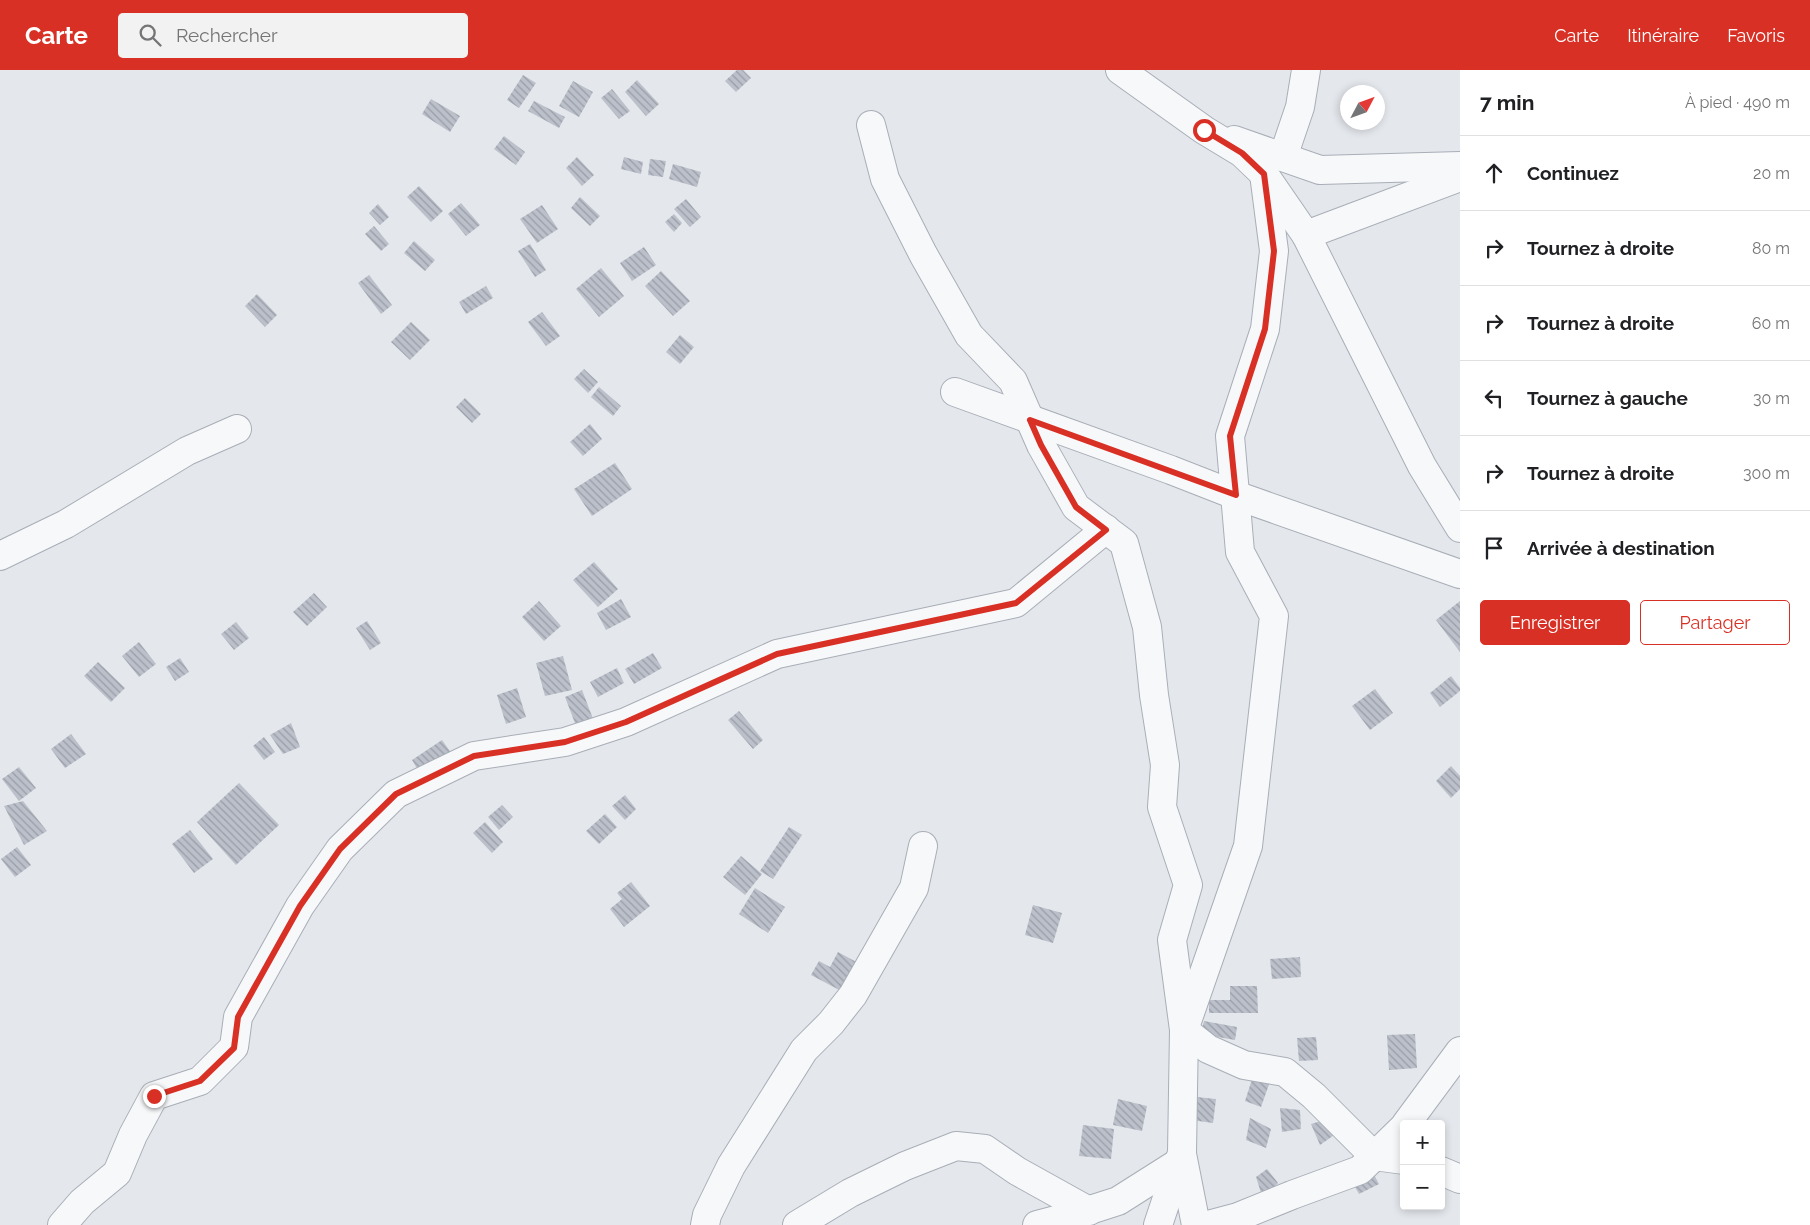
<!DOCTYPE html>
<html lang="fr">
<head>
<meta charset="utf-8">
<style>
  body { margin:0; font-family:Raleway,sans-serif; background:#f2f2f2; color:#202124 }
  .controls { position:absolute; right:15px; bottom:15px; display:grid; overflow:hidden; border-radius:5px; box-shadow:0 2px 8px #0003 }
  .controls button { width:45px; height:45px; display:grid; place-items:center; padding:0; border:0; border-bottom:1px solid #e0e0e0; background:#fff; color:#202124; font:25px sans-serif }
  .compass { position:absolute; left:1340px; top:15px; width:45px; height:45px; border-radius:50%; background:#fff; box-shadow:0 2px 8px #0003; rotate:49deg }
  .stop { position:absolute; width:15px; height:15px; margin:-11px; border:4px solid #d93025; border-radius:50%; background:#fff }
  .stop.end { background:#d93025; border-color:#fff; box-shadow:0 1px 5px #0008 }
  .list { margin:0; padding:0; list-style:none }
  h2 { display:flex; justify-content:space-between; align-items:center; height:65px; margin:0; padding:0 20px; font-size:21px }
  h2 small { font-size:16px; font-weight:400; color:#757577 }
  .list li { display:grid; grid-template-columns:32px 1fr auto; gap:15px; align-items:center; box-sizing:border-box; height:75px; padding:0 20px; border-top:1px solid #e0e0e0 }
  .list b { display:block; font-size:19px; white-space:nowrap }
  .list em { font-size:16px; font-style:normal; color:#757577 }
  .actions { display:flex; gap:10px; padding:15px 20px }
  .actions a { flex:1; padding:11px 0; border:1px solid #d93025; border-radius:5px; text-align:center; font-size:18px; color:#d93025 }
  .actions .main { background:#d93025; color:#fff }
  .icon { flex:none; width:28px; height:28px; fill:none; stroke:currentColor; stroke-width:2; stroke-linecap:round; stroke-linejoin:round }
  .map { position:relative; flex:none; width:1460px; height:1155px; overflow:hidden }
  header { display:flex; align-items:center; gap:30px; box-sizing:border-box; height:70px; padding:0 25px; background:#d93025; color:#fff }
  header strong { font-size:24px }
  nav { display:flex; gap:28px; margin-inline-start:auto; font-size:18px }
  .search { width:350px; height:45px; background:#f2f2f2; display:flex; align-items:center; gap:12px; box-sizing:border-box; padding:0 18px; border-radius:5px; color:#757577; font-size:19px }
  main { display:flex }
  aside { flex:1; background:#fff }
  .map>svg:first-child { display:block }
  .building { fill:url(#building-back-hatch) }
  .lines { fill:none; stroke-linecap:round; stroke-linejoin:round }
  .minor-casing { stroke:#a9aeb7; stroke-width:30 }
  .minor { stroke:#f7f8fa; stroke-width:28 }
  .route { stroke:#d93025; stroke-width:6 }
</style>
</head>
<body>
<header>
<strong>Carte</strong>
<div class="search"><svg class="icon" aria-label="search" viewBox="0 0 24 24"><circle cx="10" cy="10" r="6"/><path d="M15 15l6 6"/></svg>Rechercher</div>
<nav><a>Carte</a><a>Itinéraire</a><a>Favoris</a></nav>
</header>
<main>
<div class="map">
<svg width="1460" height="1155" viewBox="0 0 1460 1155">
  <defs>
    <pattern id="building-back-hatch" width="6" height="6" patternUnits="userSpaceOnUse" patternTransform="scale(1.25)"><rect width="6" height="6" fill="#bbc0ca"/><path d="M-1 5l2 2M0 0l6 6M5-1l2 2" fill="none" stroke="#989da6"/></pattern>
  </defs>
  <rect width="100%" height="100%" fill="#e4e7ec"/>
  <g class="building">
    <polygon points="737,0 743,0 751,8 736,22 725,11"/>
    <polygon points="523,5 536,13 519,38 507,30"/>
    <polygon points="637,10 659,34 646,46 625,22"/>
    <polygon points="573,11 593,22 579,47 559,36"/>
    <polygon points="612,19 630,41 619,49 601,28"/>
    <polygon points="431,29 460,46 450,62 422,44"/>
    <polygon points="534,31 565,47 559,58 528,41"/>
    <polygon points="504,66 525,82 516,95 494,79"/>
    <polygon points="577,87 594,105 582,116 566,98"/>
    <polygon points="624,87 643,92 641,104 621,99"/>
    <polygon points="650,89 666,91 663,107 648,105"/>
    <polygon points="673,94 701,102 697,117 669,109"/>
    <polygon points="419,116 443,141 431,152 407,127"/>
    <polygon points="580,127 600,146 590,156 571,138"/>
    <polygon points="686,129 701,147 690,157 674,139"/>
    <polygon points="461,133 480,155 466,166 448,144"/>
    <polygon points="378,134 389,147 380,155 369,143"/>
    <polygon points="542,135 558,159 537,173 520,149"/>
    <polygon points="674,144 682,153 674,162 665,152"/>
    <polygon points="374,156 389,174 381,181 365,164"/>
    <polygon points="414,171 435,190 425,201 404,183"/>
    <polygon points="530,174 546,200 535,207 518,181"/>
    <polygon points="644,177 656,195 632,211 620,193"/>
    <polygon points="601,198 624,226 599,247 576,219"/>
    <polygon points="661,201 690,231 673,246 645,216"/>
    <polygon points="369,205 392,235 381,244 358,213"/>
    <polygon points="486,216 493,228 466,244 459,232"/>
    <polygon points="257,224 277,245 265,257 245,236"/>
    <polygon points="542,242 560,266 546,276 528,252"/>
    <polygon points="411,252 430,270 410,290 391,272"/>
    <polygon points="680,265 694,277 680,294 666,282"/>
    <polygon points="584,299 598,312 588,323 574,309"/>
    <polygon points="599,317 621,336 613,346 591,327"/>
    <polygon points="465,328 481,344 472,353 456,337"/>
    <polygon points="590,354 602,369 583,386 570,372"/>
    <polygon points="615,393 632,419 592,446 574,419"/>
    <polygon points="594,492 618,519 598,537 573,510"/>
    <polygon points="314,523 327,537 307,556 293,542"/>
    <polygon points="621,529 631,547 606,560 597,543"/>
    <polygon points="539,531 561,556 544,571 522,547"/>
    <polygon points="1460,531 1460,582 1436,550"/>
    <polygon points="367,551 381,573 370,580 356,558"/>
    <polygon points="236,552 249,568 234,580 221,564"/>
    <polygon points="139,572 156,594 139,607 122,586"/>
    <polygon points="653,583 662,598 634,614 625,599"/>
    <polygon points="563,586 572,620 545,626 536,593"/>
    <polygon points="180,588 189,602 175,611 166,597"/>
    <polygon points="98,592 125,618 111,632 84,606"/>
    <polygon points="617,598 624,613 598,627 590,612"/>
    <polygon points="1451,606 1460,618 1460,621 1440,637 1430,623"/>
    <polygon points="517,618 526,647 506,654 497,625"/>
    <polygon points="1375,619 1393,643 1370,660 1352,636"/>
    <polygon points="582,620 595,654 578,661 565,627"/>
    <polygon points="739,641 763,670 753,679 728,650"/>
    <polygon points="291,653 300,677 283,684 270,665"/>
    <polygon points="71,664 86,684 65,698 51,679"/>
    <polygon points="264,667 275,682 264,690 253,676"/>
    <polygon points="442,670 452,684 421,705 412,690"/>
    <polygon points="1451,696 1460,706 1460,719 1451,728 1436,711"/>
    <polygon points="19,697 36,718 19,731 2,709"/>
    <polygon points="239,713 279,755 236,795 197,752"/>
    <polygon points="625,725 636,739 625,750 612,736"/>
    <polygon points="23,731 47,761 24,775 4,736"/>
    <polygon points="502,735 513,747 499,760 488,747"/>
    <polygon points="605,744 617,757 599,774 586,761"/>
    <polygon points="485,752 503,772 492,783 473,763"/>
    <polygon points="789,757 802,765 773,809 760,801"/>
    <polygon points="190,760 213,789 194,803 172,774"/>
    <polygon points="17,777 31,795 15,807 1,789"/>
    <polygon points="741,786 762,804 745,825 723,807"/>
    <polygon points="631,812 650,836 624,857 610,839 622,829 617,823"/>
    <polygon points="755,818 785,837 768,863 739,844"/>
    <polygon points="1033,835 1062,843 1053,873 1025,865"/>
    <polygon points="838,882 860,894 845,923 811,905 819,891 830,897"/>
    <polygon points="1300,887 1301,907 1272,909 1270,889"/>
    <polygon points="1230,916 1257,916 1258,943 1209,943 1209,930 1230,930"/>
    <polygon points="1204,951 1237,957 1235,970 1201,964"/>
    <polygon points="1415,964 1417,998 1389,1000 1387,965"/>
    <polygon points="1316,967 1318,990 1299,991 1297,968"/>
    <polygon points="1255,1000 1272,1006 1261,1037 1245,1031"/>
    <polygon points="1187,1026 1216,1029 1213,1053 1184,1049"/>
    <polygon points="1118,1029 1147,1036 1142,1061 1113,1055"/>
    <polygon points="1280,1038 1300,1040 1301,1059 1282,1062"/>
    <polygon points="1250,1048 1271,1059 1266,1078 1246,1070"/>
    <polygon points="1331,1048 1337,1063 1320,1075 1311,1054"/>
    <polygon points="1083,1055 1114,1059 1111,1089 1079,1086"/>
    <polygon points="1267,1099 1278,1113 1263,1129 1256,1107"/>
    <polygon points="1371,1099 1379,1114 1359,1124 1351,1110"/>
  </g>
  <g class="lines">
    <g class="minor-casing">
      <g id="minor">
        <polyline points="1120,0 1204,60 1242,83 1264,104 1306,165 1460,107"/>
        <polyline points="871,55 885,109 923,184 969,265 1013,311 1041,375 1076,437 1124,473 1147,557 1154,625 1165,695 1162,737 1188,815 1172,870 1184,960 1208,979 1244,995 1285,1002 1314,1026 1374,1086 1404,1090"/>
        <polyline points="1234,70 1320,100 1460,96"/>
        <polyline points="1283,87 1300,37 1306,0"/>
        <polyline points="1306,165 1422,396 1460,458"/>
        <polyline points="955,322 1171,400 1235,425 1460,504"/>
        <polyline points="0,486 66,454 187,381 237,359"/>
        <polyline points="1406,1054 1460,981"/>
        <polyline points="1182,1084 1196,1155"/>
        <polyline points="1441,1101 1460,1109"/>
        <polyline points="62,1155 82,1132 117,1103 133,1065 154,1026 200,1011 234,977 238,947 300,836 340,779 396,724 474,686 565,672 626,652 777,584 1016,533 1106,459"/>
        <polyline points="705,1155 707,1145 731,1096 804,980 831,953 853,925 914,818 923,776"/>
        <polyline points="797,1155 850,1123 905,1096 956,1076 985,1079 1017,1101 1089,1141"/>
        <polyline points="1037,1155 1071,1146 1118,1131 1178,1093"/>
        <polyline points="1158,1155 1182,1083 1184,960 1248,776 1274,546 1240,482 1230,366 1265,259 1274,181 1264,104"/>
        <polyline points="1208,1155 1238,1147 1292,1125 1360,1100 1404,1057"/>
      </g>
    </g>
    <use href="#minor" class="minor"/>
  </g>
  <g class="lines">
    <polyline class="route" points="154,1026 200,1011 234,978 238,947 300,836 340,779 396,724 474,686 565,672 626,652 777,584 1016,533 1106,460 1076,437 1041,375 1030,350 1236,425 1230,366 1265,259 1274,181 1264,104 1242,83 1204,60"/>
  </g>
</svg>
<div class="controls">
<button>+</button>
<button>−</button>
</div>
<svg class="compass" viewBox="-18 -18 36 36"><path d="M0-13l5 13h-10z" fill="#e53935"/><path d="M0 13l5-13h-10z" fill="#757577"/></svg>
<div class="stop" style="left:1204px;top:60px"></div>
<div class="stop end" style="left:154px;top:1026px"></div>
</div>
<aside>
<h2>7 min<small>À pied · 490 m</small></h2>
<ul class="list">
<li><svg class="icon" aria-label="ahead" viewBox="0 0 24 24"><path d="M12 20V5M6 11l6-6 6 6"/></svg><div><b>Continuez</b></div><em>20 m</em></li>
<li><svg class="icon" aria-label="right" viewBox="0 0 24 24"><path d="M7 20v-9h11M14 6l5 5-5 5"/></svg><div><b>Tournez à droite</b></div><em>80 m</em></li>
<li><svg class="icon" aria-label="right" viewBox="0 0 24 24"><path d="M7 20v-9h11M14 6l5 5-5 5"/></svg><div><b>Tournez à droite</b></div><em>60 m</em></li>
<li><svg class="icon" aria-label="left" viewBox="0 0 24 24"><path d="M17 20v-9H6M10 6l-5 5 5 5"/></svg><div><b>Tournez à gauche</b></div><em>30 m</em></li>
<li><svg class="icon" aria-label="right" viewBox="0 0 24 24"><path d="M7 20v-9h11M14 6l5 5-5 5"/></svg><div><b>Tournez à droite</b></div><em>300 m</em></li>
<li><svg class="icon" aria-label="arrive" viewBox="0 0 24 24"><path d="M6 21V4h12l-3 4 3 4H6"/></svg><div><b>Arrivée à destination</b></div></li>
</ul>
<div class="actions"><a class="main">Enregistrer</a><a>Partager</a></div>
</aside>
</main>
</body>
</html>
